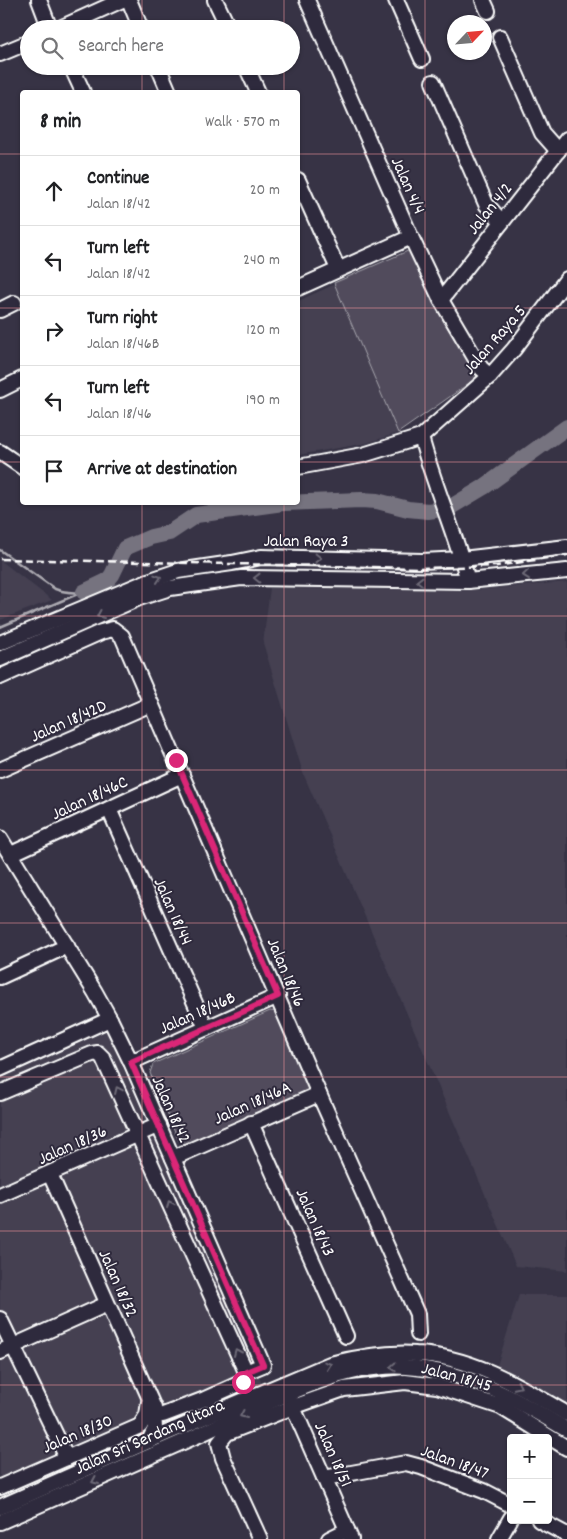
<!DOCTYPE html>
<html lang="en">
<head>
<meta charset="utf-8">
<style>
  body { margin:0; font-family:Dekko,sans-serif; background:#f2f2f2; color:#202124 }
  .controls { position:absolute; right:15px; bottom:15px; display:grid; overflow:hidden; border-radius:5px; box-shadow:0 1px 4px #0004 }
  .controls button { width:45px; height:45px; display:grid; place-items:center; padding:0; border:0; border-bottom:1px solid #e0e0e0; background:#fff; color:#202124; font:25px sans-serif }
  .compass { position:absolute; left:447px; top:15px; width:45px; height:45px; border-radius:50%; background:#fff; box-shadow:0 1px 4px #0004; rotate:64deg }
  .stop { position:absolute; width:15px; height:15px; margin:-11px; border:4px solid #db2777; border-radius:50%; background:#fff }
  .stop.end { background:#db2777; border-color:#fff; box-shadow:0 1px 5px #0008 }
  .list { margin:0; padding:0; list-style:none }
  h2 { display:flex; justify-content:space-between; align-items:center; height:65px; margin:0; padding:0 20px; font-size:21px }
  h2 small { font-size:16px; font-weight:400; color:#757577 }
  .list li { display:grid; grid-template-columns:32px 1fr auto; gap:15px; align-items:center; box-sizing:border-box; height:70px; padding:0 20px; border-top:1px solid #e0e0e0 }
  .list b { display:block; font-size:19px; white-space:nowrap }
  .list p { margin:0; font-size:16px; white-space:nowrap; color:#757577 }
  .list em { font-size:16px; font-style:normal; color:#757577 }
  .icon { flex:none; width:28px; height:28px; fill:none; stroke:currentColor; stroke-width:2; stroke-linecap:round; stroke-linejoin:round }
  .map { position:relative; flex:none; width:567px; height:1539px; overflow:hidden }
  .search { position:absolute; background:#fff; box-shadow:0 1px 4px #0004; left:20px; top:20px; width:280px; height:55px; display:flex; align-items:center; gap:12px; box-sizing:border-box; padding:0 18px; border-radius:28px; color:#757577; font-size:19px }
  .panel { position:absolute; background:#fff; box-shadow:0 1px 4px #0004; left:20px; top:90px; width:280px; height:415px; border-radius:5px }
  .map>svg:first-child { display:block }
  .built { fill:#444051 }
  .green { fill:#514c5c; stroke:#a8a6ae }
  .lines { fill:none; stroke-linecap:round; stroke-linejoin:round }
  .stream { stroke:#adabb2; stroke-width:2.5 }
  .river { stroke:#76737f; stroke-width:16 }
  .minor-casing { stroke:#fff; stroke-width:18 }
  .minor { stroke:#2f2a3d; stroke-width:14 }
  .rail { stroke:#fff; stroke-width:2.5; stroke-dasharray:8 4; stroke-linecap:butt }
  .oneway { stroke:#6d6a77 }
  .route { stroke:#db2777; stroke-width:6 }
  .grid { fill:none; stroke:#ff9aa2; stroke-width:1; stroke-opacity:0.55 }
  .labels { text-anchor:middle; stroke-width:4; stroke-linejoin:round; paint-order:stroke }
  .street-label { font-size:18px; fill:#fff; stroke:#2f2a3d }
</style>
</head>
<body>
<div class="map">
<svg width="567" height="1539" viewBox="0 0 567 1539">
  <rect width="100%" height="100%" fill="#373345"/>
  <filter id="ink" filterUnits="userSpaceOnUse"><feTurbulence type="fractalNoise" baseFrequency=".02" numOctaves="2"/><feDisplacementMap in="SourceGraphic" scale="10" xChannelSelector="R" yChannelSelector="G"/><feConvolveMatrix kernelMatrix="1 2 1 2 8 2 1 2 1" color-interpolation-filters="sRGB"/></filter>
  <g filter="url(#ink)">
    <g class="built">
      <polygon points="410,250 444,322 478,377 398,433 367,443 298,455 298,301"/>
      <polygon points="0,560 52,600 0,620"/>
      <polygon points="567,582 567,1271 516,1266 303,773 263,643 270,588 474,590"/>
      <polygon points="107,1031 262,1384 0,1499 0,1079"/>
      <polygon points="519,1295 567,1295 567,1408 496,1369"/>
    </g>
    <g class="green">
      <polygon points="410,250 444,322 478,377 398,433 334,283"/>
      <polygon points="270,1011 281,1012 313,1084 311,1093 190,1146 179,1141 150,1073 153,1064"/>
    </g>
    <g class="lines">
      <g class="stream">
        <path d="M0,550l55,39c10,4 18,4 29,3"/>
        <polyline points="0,627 80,593"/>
      </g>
      <polyline class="river" points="84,592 107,581 112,575 125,548 151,537 169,533 196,515 283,503 361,500 377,501 408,509 428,511 449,508 484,487 567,427"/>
      <g class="minor-casing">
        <g id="minor">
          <polyline points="39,0 50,29"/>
          <polyline points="129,0 141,29"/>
          <polyline points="215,0 229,29"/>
          <polyline points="307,0 411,237 441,300 481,368 490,376"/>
          <polyline points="396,0 422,59"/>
          <polyline points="483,0 488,11"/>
          <polyline points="58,29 122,0"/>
          <polyline points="500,37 542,133 558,151"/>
          <polyline points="0,54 29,42"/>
          <polyline points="71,66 83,92"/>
          <polyline points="158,66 169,92"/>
          <polyline points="246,66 258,92"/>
          <polyline points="433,82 486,204 502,222"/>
          <polyline points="298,180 338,269"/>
          <polyline points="298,288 411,237"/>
          <polyline points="441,300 567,139"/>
          <polyline points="0,310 14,303"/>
          <polyline points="0,390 22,379"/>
          <path d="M421,437c13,49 34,95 47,144"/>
          <polyline points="0,452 22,467"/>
          <polyline points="298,467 363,455 421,437 490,376 514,349 567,279"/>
          <polyline points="0,643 148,581 178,571 232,563 261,557 422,561 462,559 567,547"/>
          <polyline points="0,659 139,598 170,588 241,578 468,581 567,571"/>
          <polyline points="0,677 101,632 113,629 122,636 319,1094 417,1314 418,1334"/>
          <polyline points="0,770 151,704"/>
          <polyline points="109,809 206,1028"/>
          <polyline points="0,838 95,992 110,1019 131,1062 263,1365 246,1372"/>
          <polyline points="11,854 182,775"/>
          <polyline points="0,977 67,946"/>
          <polyline points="131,1062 278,996"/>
          <polyline points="0,1069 110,1019"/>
          <polyline points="0,1093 92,1054 98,1053 103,1058 246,1372 243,1382 205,1399 163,1415"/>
          <polyline points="251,1123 346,1336"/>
          <polyline points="173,1158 319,1094"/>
          <polyline points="50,1174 154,1408 155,1429 149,1441"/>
          <polyline points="0,1195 159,1125"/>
          <polyline points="0,1319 67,1458"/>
          <polyline points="0,1352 107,1304"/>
          <polyline points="289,1398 351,1539"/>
          <polyline points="324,1478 406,1463 421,1467 484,1491 511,1505"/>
          <polyline points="0,1487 140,1426 147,1415 149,1402"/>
          <path d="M0,1507l169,-75 161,-68c28,-7 57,-12 86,-10 56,2 105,33 151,60"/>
          <polyline points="539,1520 567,1535"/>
          <path d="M0,1522c67,-29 134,-59 201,-88 60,-27 140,-73 206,-67 61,4 109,32 160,63"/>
          <polyline points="260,1539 223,1458 219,1443 227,1433 293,1407 344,1389 405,1382 437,1386 501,1407 567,1448"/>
          <polyline points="329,1539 347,1530"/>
          <polyline points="499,1539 511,1518"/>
        </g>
      </g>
      <use href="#minor" class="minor"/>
      <polyline class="rail" points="0,559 420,568 496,566 567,555"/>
    </g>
    <defs><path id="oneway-chevron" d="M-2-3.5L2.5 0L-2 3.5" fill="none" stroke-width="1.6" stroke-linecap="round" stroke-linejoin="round" transform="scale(1.25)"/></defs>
    <g class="oneway">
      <use href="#oneway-chevron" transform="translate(318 558) rotate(1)"/>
      <use href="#oneway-chevron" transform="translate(526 575) rotate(174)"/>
      <use href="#oneway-chevron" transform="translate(158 578) rotate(-18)"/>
      <use href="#oneway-chevron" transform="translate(257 578) rotate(-179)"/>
      <use href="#oneway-chevron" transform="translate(420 581) rotate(-179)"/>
      <use href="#oneway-chevron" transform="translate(100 615) rotate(156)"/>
      <use href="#oneway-chevron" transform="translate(118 1090) rotate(-115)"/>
      <use href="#oneway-chevron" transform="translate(170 1204) rotate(-115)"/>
      <use href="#oneway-chevron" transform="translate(237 1352) rotate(-114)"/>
      <use href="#oneway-chevron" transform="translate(328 1365) rotate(-19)"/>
      <use href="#oneway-chevron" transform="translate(393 1367) rotate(177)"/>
      <use href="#oneway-chevron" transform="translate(518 1386) rotate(26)"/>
      <use href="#oneway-chevron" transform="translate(243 1415) rotate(156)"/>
      <use href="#oneway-chevron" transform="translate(95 1481) rotate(156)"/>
    </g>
  </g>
  <g class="lines" filter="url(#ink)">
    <polyline class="route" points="176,760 278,996 131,1062 263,1365 246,1372 243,1382"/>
  </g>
  <path class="grid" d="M142,0v29M284,0v29M425,0v1539M142,66v26M284,66v26M0,154h22M298,154h269M0,308h22M298,308h269M0,462h22M298,462h269M142,502v1037M284,502v1037M0,616h567M0,770h567M0,923h567M0,1077h567M0,1231h567M0,1385h567"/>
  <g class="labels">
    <g class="street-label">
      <text transform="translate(409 185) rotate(66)" y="6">Jalan 4/4</text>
      <text transform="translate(489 208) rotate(-51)" y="6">Jalan 4/2</text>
      <text transform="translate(494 339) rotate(-49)" y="6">Jalan Raya 5</text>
      <text x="306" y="546">Jalan Raya 3</text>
      <text transform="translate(68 720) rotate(-24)" y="6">Jalan 18/42D</text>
      <text transform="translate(89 797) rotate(-25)" y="6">Jalan 18/46C</text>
      <text transform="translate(174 911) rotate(66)" y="6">Jalan 18/44</text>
      <text transform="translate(287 972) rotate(67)" y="6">Jalan 18/46</text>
      <text transform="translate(197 1012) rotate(-24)" y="6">Jalan 18/46B</text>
      <text transform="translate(252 1102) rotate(-24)" y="6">Jalan 18/46A</text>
      <text transform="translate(172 1109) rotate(66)" y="6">Jalan 18/42</text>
      <text transform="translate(72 1144) rotate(-24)" y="6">Jalan 18/36</text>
      <text transform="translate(316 1222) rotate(66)" y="6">Jalan 18/43</text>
      <text transform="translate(119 1283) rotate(66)" y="6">Jalan 18/32</text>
      <text transform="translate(457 1376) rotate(15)" y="6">Jalan 18/45</text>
      <text transform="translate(77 1433) rotate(-23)" y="6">Jalan 18/30</text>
      <text transform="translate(149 1436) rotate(-24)" y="6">Jalan Sri Serdang Utara</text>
      <text transform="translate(334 1454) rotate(66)" y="6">Jalan 18/51</text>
      <text transform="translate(455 1461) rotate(20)" y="6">Jalan 18/47</text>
    </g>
  </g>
</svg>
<div class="controls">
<button>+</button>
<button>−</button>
</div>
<svg class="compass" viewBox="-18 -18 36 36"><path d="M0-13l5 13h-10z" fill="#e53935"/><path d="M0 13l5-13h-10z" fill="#757577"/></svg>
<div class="stop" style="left:243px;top:1382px"></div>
<div class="stop end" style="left:176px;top:760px"></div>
<div class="search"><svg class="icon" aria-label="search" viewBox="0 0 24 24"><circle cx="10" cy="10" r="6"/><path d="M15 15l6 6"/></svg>Search here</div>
<section class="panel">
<h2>8 min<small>Walk · 570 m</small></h2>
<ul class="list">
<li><svg class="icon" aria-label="ahead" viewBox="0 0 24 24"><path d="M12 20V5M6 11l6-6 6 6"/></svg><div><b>Continue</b><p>Jalan 18/42</p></div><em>20 m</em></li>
<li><svg class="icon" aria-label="left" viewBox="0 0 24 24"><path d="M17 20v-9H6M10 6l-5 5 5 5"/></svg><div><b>Turn left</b><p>Jalan 18/42</p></div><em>240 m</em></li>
<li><svg class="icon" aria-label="right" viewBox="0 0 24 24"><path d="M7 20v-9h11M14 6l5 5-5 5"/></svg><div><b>Turn right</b><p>Jalan 18/46B</p></div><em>120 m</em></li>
<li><svg class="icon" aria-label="left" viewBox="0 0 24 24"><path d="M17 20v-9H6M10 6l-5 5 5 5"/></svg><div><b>Turn left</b><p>Jalan 18/46</p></div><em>190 m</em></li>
<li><svg class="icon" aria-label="arrive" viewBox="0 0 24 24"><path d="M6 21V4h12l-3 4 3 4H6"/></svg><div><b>Arrive at destination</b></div></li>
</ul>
</section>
</div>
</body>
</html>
